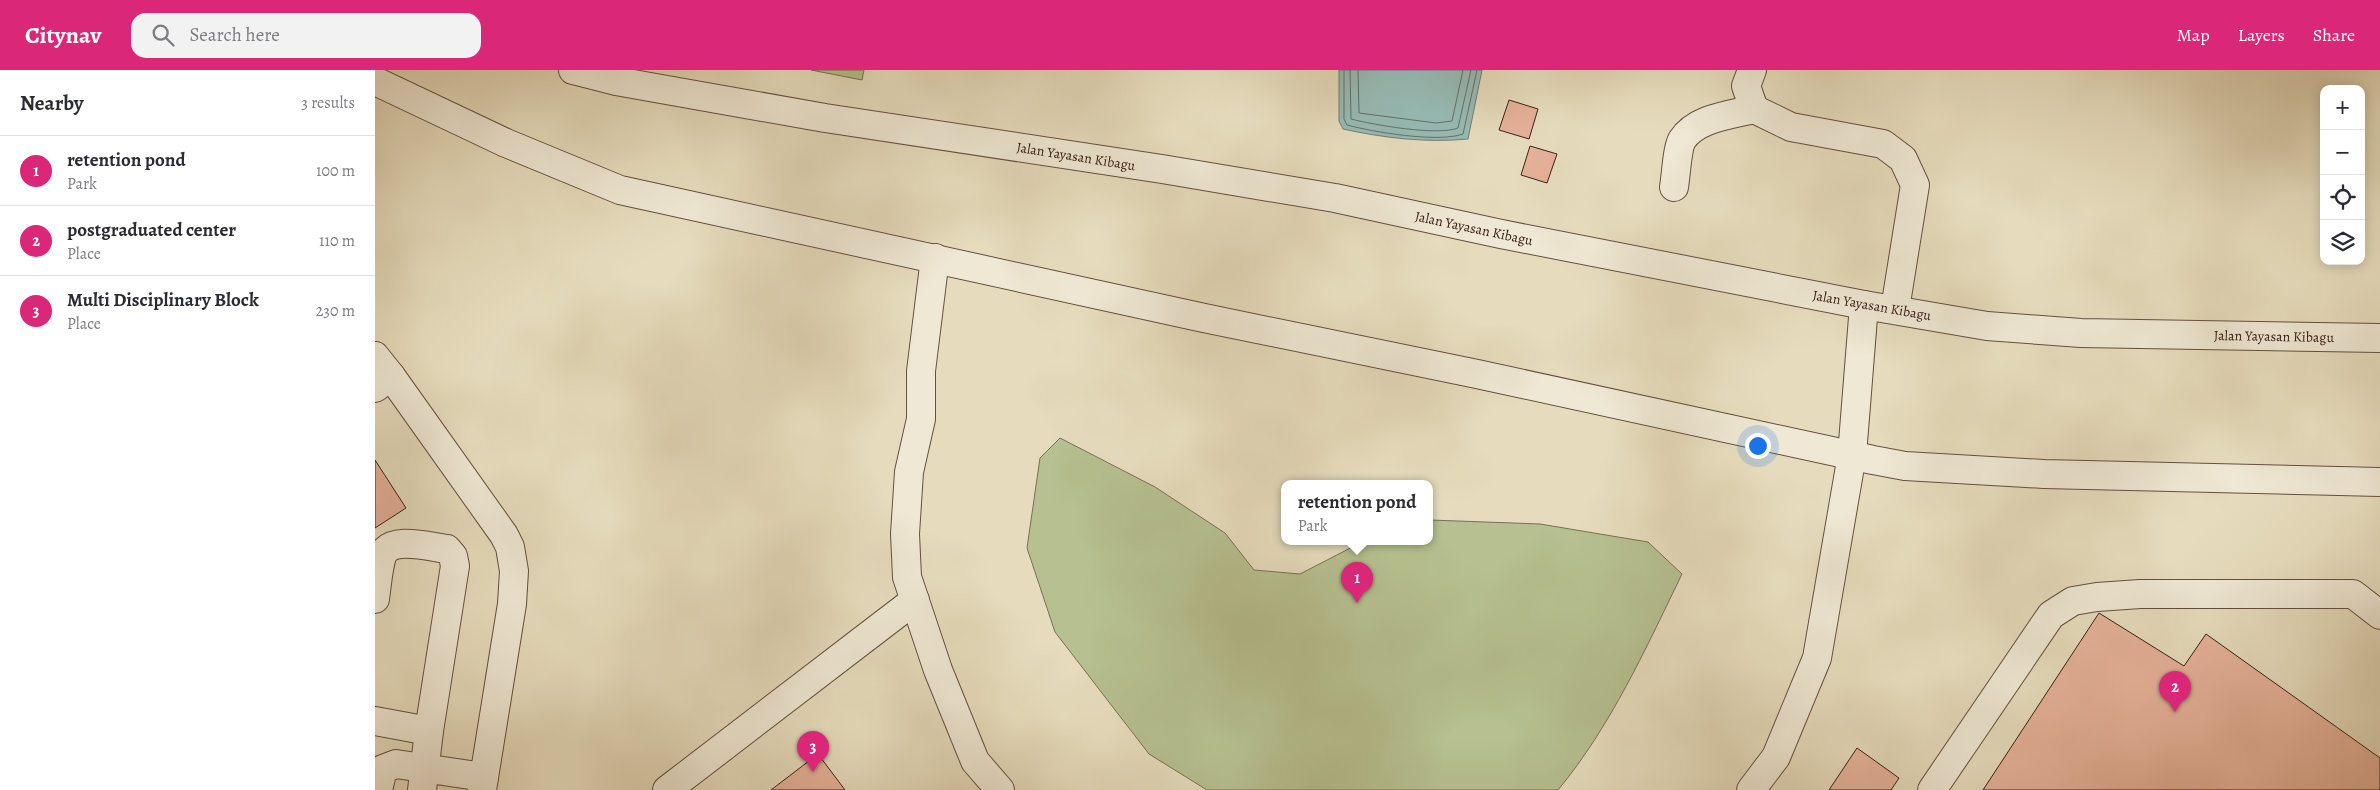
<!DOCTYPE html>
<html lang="en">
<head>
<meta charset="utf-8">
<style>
  body { margin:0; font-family:Alegreya,serif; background:#f2f2f3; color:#2b2b33 }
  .controls { position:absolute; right:15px; top:15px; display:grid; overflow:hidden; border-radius:10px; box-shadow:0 2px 12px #0003 }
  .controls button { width:45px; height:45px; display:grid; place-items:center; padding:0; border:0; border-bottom:1px solid #e1e1e2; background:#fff; color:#2b2b33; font:25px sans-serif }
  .you { position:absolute; left:1382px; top:375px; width:18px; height:18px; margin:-12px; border:4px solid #fff; border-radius:50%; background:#1a73e8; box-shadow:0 0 0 8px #1a73e833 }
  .badge { display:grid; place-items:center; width:32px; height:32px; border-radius:50%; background:#db2777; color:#fff; font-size:16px; font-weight:700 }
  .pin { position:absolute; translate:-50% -41px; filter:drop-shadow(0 1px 2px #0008) }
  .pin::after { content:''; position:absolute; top:26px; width:18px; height:15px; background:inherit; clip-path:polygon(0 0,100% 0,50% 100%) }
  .popup { position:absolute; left:906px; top:410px; width:152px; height:65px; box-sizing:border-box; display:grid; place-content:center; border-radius:10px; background:#fff; filter:drop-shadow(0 1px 4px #0005); font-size:16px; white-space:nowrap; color:#7c7c81 }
  .popup b { font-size:19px; color:#2b2b33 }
  .popup::after { content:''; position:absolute; left:50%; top:100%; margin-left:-10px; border:10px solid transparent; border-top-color:#fff }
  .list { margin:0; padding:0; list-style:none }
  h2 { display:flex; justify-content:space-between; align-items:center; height:65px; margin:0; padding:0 20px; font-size:21px }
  h2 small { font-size:16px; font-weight:400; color:#7c7c81 }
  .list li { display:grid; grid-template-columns:32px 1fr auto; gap:15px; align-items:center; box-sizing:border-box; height:70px; padding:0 20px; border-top:1px solid #e1e1e2 }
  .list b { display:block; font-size:19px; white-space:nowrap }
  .list p { margin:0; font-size:16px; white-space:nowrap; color:#7c7c81 }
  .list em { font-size:16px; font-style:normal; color:#7c7c81 }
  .icon { flex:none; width:28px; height:28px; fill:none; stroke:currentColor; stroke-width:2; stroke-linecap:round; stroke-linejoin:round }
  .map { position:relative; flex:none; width:2005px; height:720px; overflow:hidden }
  header { display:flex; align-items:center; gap:30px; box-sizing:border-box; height:70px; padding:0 25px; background:#db2777; color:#fff }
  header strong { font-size:24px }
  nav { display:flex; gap:28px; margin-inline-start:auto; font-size:18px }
  .search { width:350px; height:45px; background:#f2f2f3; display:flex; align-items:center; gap:12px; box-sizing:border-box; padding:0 18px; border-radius:15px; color:#7c7c81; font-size:19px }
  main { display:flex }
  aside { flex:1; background:#fff }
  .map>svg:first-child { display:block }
  .green { fill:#b6c090; stroke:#787054 }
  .water { fill:#96bbb5; stroke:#717d76 }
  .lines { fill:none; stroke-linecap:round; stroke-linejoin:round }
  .shore { stroke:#686e66; stroke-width:1 }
  .building { fill:#e5b299; stroke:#3a2017 }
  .minor-casing { stroke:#654f40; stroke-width:30 }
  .minor { stroke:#efe8d4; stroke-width:28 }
  .labels { text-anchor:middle; stroke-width:4; stroke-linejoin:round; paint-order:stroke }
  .street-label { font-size:14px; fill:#3a2017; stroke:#efe8d4 }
</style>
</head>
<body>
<header>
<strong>Citynav</strong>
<div class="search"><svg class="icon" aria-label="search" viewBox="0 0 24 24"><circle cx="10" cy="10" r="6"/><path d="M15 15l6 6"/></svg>Search here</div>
<nav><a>Map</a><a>Layers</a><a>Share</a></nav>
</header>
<main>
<aside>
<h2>Nearby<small>3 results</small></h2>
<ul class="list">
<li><span class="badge">1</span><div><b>retention pond</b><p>Park</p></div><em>100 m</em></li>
<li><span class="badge">2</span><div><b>postgraduated center</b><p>Place</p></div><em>110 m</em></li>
<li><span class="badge">3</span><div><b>Multi Disciplinary Block</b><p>Place</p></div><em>230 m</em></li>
</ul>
</aside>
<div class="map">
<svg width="2005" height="720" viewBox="0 0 2005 720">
  <rect width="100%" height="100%" fill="#e6dcbd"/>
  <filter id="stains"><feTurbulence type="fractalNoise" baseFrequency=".004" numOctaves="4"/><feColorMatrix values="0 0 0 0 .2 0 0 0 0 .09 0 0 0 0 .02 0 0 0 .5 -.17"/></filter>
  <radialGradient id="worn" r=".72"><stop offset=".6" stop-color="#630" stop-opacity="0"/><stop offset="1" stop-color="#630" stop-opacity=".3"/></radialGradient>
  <g class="green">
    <polygon points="436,0 489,0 487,10"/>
    <path d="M685,368l95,49 70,46 29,37 46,4 62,-32h67l1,-22 110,4 108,18 34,32c-36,74 -71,152 -124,216h-351l-58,-36 -94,-122 -28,-84 13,-90z"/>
  </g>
  <path class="water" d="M964,0h143l-14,69c-42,4 -84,-1 -125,-10l-4,-8z"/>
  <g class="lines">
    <g class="shore">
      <path d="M969,0v49l3,6c26,7 91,18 116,9l14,-64"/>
      <path d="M975,0l1,49c23,6 87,17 107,9l13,-58"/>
      <polyline points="983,0 984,43 1061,53 1077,51 1088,0"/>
    </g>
  </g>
  <g class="building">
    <polygon points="1134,30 1163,39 1154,69 1124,60"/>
    <polygon points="1155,76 1182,84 1172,113 1146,105"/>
    <polygon points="0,390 31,438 0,458"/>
    <polygon points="1724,543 1809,596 1831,564 2005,688 2005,720 1608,720"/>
    <polygon points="1482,678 1524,708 1516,720 1454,720"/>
    <polygon points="443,684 470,720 396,720"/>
  </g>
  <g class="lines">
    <g class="minor-casing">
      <g id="minor">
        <polyline points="198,0 241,11 450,48 787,99 960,128 1126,164 1489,235 1612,256 1706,263 2005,268"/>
        <polyline points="1377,0 1371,16 1379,39 1416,57 1508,74 1528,89 1540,115 1520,239"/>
        <polyline points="0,11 131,73 245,120 829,248 1102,304 1498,390 1530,396 1669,404 2005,412"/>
        <path d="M1299,117c2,-11 3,-38 8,-47 14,-22 48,-25 72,-31"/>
        <polyline points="560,188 546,301 546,349 534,402 530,464 532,507 563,600 600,691 625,720"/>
        <polyline points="0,286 16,306 0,318"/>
        <polyline points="16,306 129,465 135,477 139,501 137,534 107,720"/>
        <path d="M0,529c2,-14 3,-30 7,-43 8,-21 48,-9 65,-7l6,7 2,10 -26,165 -7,59"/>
        <polyline points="0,651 54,661"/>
        <polyline points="3,720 8,699 21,694 109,707"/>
        <polyline points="292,720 540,530"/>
        <polyline points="1376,720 1401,687 1442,588 1477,385 1489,235"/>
        <polyline points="1557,720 1676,545 1698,531 1722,527 1765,524 1978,524 2005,545"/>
      </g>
    </g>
    <use href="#minor" class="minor"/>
  </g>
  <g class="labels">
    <g class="street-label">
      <text transform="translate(701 86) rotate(9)" y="5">Jalan Yayasan Kibagu</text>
      <text transform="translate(1099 158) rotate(12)" y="5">Jalan Yayasan Kibagu</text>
      <text transform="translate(1497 235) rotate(10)" y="5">Jalan Yayasan Kibagu</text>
      <text transform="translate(1899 266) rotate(1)" y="5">Jalan Yayasan Kibagu</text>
    </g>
  </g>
  <rect width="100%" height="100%" filter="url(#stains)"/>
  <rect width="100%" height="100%" fill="url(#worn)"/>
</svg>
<div class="controls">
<button>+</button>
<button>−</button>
<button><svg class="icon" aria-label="locate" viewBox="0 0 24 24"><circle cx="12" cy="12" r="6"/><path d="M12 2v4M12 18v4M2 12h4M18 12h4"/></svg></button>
<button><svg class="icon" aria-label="layers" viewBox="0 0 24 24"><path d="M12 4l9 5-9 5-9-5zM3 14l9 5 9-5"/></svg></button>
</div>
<div class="you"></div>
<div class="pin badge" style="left:982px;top:533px">1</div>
<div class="popup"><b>retention pond</b>Park</div>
<div class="pin badge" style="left:1800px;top:642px">2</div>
<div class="pin badge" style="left:438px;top:702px">3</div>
</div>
</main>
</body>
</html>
